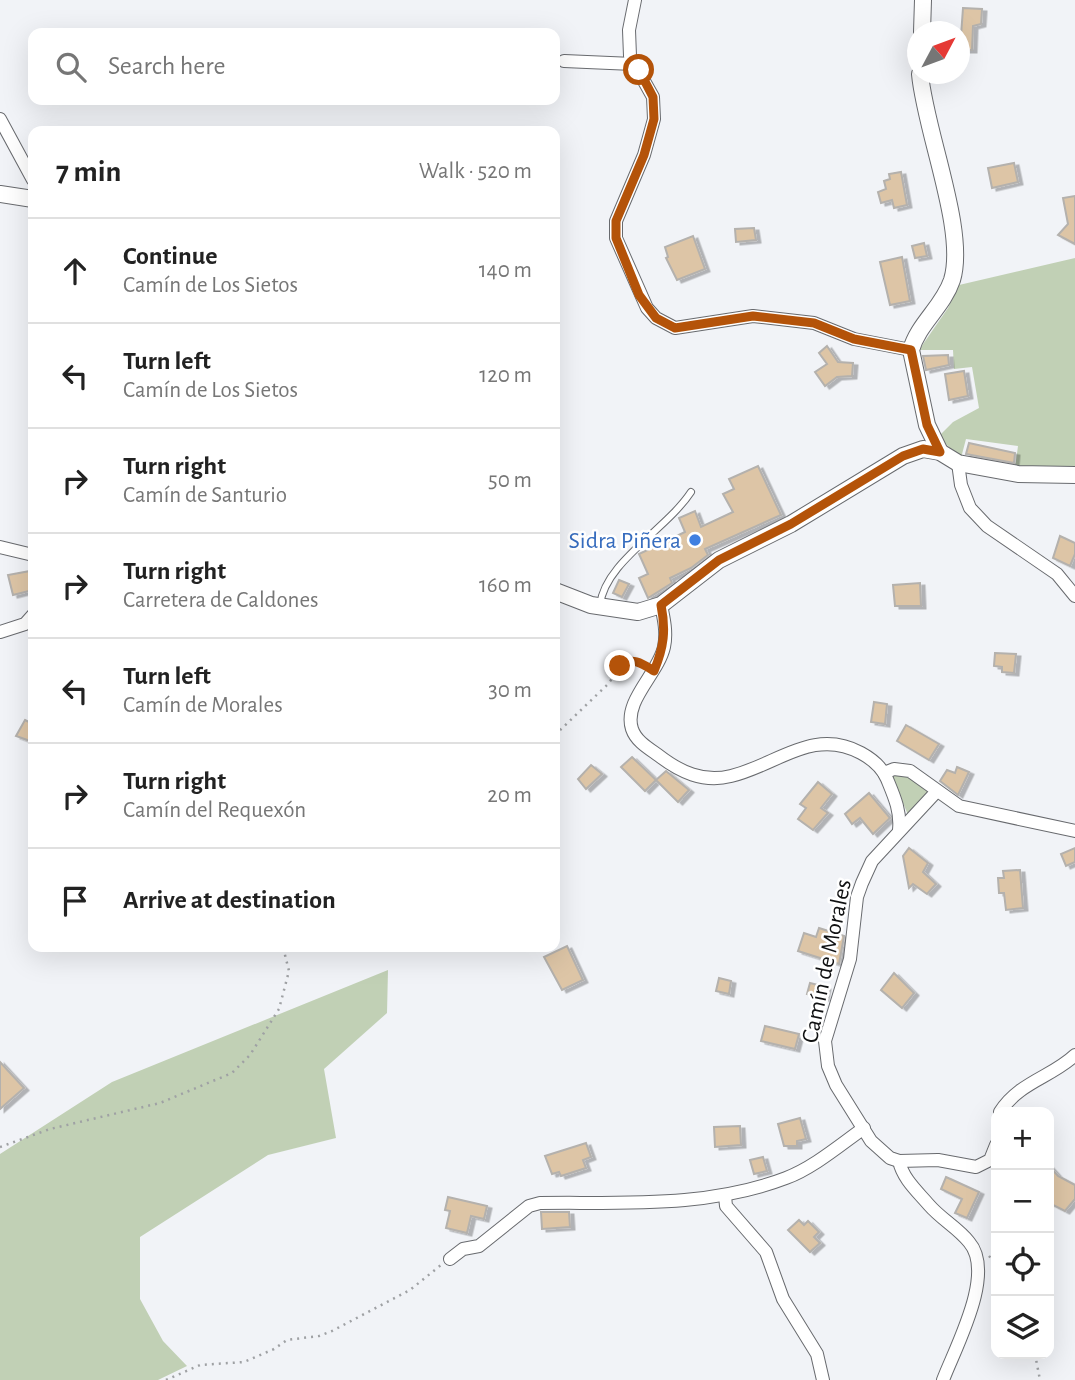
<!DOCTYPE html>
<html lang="en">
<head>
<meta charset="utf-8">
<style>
  body { margin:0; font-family:"Alegreya Sans",sans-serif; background:#f2f2f2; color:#222 }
  .controls { position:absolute; right:21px; bottom:21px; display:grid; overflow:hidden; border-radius:14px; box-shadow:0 7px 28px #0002 }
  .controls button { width:63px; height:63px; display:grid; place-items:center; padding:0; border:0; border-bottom:2px solid #e0e0e0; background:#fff; color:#222; font:35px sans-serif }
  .compass { position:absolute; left:907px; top:21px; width:63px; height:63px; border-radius:50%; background:#fff; box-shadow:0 7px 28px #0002; rotate:49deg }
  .stop { position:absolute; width:21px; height:21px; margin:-16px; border:5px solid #b45309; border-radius:50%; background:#fff }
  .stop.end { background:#b45309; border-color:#fff; box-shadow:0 2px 7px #0008 }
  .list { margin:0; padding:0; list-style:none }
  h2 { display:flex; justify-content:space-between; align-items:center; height:91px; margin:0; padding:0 28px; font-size:30px }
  h2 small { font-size:23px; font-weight:400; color:#767676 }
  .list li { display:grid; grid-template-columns:46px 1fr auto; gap:21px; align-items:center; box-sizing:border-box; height:105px; padding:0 28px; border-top:2px solid #e0e0e0 }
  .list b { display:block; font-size:26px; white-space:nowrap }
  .list p { margin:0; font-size:23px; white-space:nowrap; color:#767676 }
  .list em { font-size:23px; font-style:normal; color:#767676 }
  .icon { flex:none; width:38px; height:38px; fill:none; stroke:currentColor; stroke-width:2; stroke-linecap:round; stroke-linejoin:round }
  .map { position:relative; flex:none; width:1075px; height:1380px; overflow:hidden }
  .search { position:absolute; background:#fff; box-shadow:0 7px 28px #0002; left:28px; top:28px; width:532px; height:77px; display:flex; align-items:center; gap:18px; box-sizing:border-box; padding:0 24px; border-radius:14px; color:#767676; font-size:26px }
  .panel { position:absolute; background:#fff; box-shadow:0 7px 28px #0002; left:28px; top:126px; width:532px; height:826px; border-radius:14px }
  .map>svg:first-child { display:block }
  .green { fill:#c1d0b5 }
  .building { fill:#ddc5a6; stroke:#b4b1ad; stroke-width:2; filter:url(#shadow) }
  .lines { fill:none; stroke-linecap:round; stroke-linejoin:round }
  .service-casing { stroke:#686a6e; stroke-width:8 }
  .minor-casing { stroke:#686a6e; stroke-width:14 }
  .tertiary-casing { stroke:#686a6e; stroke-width:18 }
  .path { stroke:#9fa1a4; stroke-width:2.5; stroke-dasharray:2 5; stroke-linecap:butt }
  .service { stroke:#fff; stroke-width:6 }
  .minor { stroke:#fff; stroke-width:12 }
  .tertiary { stroke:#fff; stroke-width:16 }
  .route { stroke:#b45309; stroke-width:9 }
  .shop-dot { fill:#3f7fe0; stroke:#fff; stroke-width:2.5 }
  .labels { text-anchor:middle; stroke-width:5; stroke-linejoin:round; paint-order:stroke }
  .shop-label { font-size:24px; fill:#366cbe; stroke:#fff; text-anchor:end }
  .street-label { font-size:24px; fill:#101112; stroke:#fff }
</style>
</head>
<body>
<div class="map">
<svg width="1075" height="1380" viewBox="0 0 1075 1380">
  <defs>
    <filter id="shadow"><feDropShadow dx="4.5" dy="2.5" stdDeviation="0" flood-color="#0004"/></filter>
  </defs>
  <rect width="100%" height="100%" fill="#f1f3f7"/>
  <g class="green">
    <polygon points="1075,258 1075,470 1015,468 1018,446 966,439 961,458 938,437 953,422 979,408 972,367 954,369 953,350 919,350 948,308 959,285"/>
    <polygon points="891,774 910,776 931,792 908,815"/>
    <polygon points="388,970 387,1013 324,1069 336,1138 268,1155 140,1237 140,1299 163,1341 187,1366 158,1380 0,1380 0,1154 112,1082"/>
  </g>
  <g class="building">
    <polygon points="963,8 982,9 981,24 973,26 972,50 960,50"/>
    <polygon points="1014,163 1018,182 992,188 988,168"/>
    <polygon points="901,172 907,205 894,208 892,200 881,203 878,192 886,189 884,181 890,179 889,174"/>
    <polygon points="1075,196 1075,244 1058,235 1068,224 1063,198"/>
    <polygon points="754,228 756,240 736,242 735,229"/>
    <polygon points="693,236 705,269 677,280 666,258 668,257 665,247"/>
    <polygon points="924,243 927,256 915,258 912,246"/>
    <polygon points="902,257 910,301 890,305 880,262"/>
    <polygon points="827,346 838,362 853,363 852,376 837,377 825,386 815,372 827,364 819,353"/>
    <polygon points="948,355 949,365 926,370 923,356"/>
    <polygon points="964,371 968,396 949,400 945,374"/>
    <polygon points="969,443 1015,453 1014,463 966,454"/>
    <polygon points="758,466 781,515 705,549 708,555 691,568 670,578 672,583 648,598 639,578 648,574 639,554 685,532 679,518 695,511 701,527 733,512 723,494 734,489 729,479"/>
    <polygon points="1060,536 1075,543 1075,554 1070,566 1053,558"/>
    <polygon points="30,571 33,590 13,595 8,575"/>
    <polygon points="619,580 629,584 622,597 613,593"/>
    <polygon points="920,583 921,606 895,606 893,585"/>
    <polygon points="995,653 1016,654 1014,673 1002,672 1002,667 994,666"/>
    <polygon points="874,702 887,704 885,724 871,722"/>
    <polygon points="25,720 33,724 33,742 16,736"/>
    <polygon points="906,725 939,744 929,760 897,741"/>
    <polygon points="632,757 656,780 645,791 621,767"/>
    <polygon points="591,765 602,774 586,789 578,779"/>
    <polygon points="957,767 969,772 958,795 940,781 947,770 955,773"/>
    <polygon points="666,771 689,790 678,802 656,780"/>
    <polygon points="818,782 832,794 821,808 828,813 813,830 798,819 806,808 800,804"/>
    <polygon points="869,793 890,818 873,834 860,818 852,824 845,814"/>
    <polygon points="909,848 928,863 923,872 936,884 927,894 913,884 909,888 903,856"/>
    <polygon points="1075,848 1075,862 1066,866 1061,854"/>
    <polygon points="1020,870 1023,908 1006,910 1004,893 999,893 998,878 1004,878 1003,871"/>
    <polygon points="819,928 844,936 839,964 798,951 804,933 816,937"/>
    <polygon points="567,946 583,980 562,990 544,957"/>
    <polygon points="894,973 914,993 902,1008 881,990"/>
    <polygon points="719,978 731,981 729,994 716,991"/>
    <polygon points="810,983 826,987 824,998 807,994"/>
    <polygon points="765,1026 799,1034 795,1049 761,1041"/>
    <polygon points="0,1062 24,1088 0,1109"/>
    <polygon points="800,1118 806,1139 797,1141 797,1146 784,1146 778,1124"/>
    <polygon points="740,1126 741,1145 715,1147 714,1127"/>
    <polygon points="586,1143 591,1157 583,1160 586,1168 561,1176 559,1172 552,1174 545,1156"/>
    <polygon points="763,1157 767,1171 754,1174 750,1160"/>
    <polygon points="1049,1166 1058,1176 1075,1185 1075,1199 1065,1211 1049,1203"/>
    <polygon points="946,1177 979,1192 967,1218 955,1213 962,1199 941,1189"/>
    <polygon points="448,1197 487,1206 484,1219 471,1216 467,1233 446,1228 450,1211 445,1210"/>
    <polygon points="541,1212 569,1212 570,1227 542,1229"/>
    <polygon points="799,1220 804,1225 808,1221 819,1232 814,1237 820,1243 810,1252 788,1230"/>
  </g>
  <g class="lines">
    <g class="service-casing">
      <path id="service" d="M600,605c5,-43 66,-75 91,-113"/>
    </g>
    <g class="minor-casing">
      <g id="minor">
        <polyline points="635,0 629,30 630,56 653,97 654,119 644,155 616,221 616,238 647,308 656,318 675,328 753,316 814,323 854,339 911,350"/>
        <polyline points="564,61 633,64"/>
        <polyline points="0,119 33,180"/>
        <polyline points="958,463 961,485 970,508 987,526 1057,574 1075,596"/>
        <polyline points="0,547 33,555"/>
        <path d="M661,605c3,14 6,28 3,42 -6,27 -41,54 -32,82 4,12 16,19 26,26 22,17 45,28 73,21 46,-11 82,-49 130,-23 11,6 21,14 26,26 7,17 14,32 12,51"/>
        <polyline points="0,632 25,624 33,615"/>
        <polyline points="884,773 894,769 910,771 959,806 1075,831"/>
        <polyline points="937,791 872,861 862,883 857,897 850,959 825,1041 828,1066 836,1085 871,1141 890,1158 899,1161 938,1160 976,1167 990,1160 996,1145"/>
        <path d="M1000,1112c19,-30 52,-35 75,-57"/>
        <path d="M899,1161c4,18 18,30 30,44 12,14 29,23 40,37 27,31 -13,104 -26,138"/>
        <polyline points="725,1196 726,1206 766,1252 783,1299 817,1354 823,1380"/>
        <path d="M450,1259l13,-10 16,-3 50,-40 11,-3c82,-1 168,5 246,-25 27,-10 54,-33 78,-50"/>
      </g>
    </g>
    <g class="tertiary-casing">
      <g id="tertiary">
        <polyline points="922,32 923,0"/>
        <path d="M920,74c5,57 47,157 32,206 -9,27 -34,44 -41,70l16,75 13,27"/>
        <polyline points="0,194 33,199"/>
        <polyline points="555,591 591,605 638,612 661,605 719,560 791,524 903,456 923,449 940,452 958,463 1018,474 1075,475"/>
      </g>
    </g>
    <g class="path">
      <polyline points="555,735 607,685 626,661 642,664"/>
      <polyline points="0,1147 50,1129 160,1103 232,1073 250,1055 279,1009 289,971 283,947"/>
      <polyline points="989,1256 996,1264"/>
      <polyline points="1035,1354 1040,1380"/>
      <polyline points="166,1380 200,1365 244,1362 274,1349 287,1340 319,1336 332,1331 410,1290 441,1265"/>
    </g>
    <use href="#service" class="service"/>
    <use href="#minor" class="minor"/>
    <use href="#tertiary" class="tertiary"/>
  </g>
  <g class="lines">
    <path class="route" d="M620,666c12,-10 23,-2 34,5 10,-24 12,-41 7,-66l58,-45 72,-36 112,-68 20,-7 17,3 -13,-27 -16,-75 -57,-11 -40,-16 -61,-7 -78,12 -19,-10 -17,-23 -23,-57v-17l28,-66 10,-36 -1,-22 -14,-27"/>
  </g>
  <circle class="shop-dot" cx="695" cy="540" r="7"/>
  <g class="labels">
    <g class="shop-label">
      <text x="681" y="548">Sidra Piñera</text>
    </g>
    <g class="street-label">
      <text transform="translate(826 961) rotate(-78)" y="8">Camín de Morales</text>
    </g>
  </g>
</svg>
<div class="controls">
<button>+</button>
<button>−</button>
<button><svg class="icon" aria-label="locate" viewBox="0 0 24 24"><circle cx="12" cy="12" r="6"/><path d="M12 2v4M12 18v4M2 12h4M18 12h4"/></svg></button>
<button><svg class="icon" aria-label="layers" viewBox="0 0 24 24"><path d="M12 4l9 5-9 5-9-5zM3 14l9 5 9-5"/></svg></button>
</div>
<svg class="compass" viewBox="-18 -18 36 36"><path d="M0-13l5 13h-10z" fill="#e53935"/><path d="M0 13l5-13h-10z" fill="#767676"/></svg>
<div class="stop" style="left:639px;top:70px"></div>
<div class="stop end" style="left:620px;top:666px"></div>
<div class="search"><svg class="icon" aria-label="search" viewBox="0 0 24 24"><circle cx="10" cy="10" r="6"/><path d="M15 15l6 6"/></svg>Search here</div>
<section class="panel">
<h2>7 min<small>Walk · 520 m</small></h2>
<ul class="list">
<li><svg class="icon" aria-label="ahead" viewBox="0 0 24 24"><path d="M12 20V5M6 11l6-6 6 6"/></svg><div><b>Continue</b><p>Camín de Los Sietos</p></div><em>140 m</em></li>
<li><svg class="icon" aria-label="left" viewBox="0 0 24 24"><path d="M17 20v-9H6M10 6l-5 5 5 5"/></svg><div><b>Turn left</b><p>Camín de Los Sietos</p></div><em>120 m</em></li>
<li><svg class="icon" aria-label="right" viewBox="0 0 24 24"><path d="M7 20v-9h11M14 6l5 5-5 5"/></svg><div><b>Turn right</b><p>Camín de Santurio</p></div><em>50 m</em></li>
<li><svg class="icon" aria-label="right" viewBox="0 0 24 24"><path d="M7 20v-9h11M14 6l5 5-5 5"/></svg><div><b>Turn right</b><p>Carretera de Caldones</p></div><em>160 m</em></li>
<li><svg class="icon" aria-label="left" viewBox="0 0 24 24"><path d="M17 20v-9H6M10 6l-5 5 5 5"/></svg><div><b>Turn left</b><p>Camín de Morales</p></div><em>30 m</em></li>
<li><svg class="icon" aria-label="right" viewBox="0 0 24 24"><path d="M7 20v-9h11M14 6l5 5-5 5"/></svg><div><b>Turn right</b><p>Camín del Requexón</p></div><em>20 m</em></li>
<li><svg class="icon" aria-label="arrive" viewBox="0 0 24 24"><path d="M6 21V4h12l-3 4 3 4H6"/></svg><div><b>Arrive at destination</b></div></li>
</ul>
</section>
</div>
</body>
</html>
